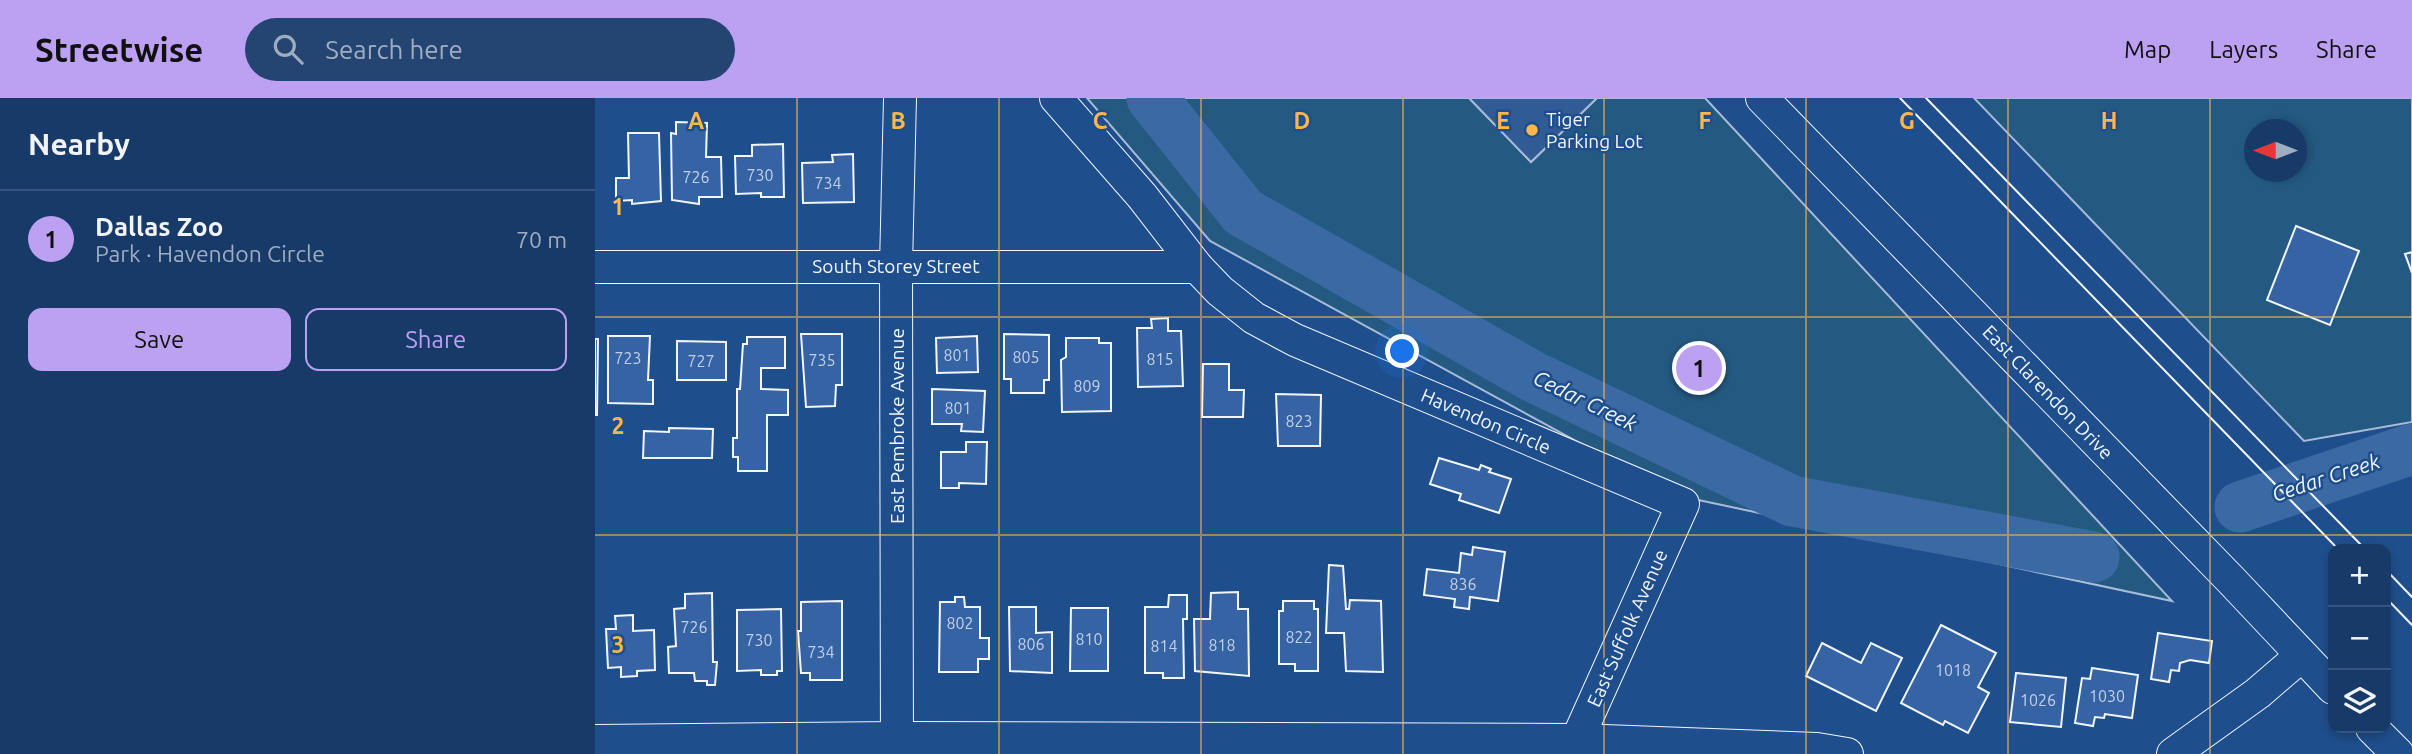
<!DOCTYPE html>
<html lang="en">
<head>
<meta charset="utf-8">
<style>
  body { margin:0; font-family:Ubuntu,sans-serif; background:#244571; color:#f1f3f6 }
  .controls { position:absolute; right:21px; bottom:21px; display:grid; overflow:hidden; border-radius:14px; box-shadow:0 4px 10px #0003 }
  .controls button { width:63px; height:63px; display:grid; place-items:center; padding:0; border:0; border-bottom:2px solid #36547d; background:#173a69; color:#f1f3f6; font:35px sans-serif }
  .compass { position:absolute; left:1649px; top:21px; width:63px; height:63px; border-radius:50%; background:#173a69; box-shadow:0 4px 10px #0003; rotate:270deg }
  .you { position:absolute; left:808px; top:254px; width:24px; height:24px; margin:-18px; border:5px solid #fff; border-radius:50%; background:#1a73e8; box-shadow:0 0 0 10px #1a73e833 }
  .badge { display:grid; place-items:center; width:46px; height:46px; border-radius:50%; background:#bca0f2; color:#111; font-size:23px; font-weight:700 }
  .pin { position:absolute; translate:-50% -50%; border:4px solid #fff; box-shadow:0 2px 7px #0006 }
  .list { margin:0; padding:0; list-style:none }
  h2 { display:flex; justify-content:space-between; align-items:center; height:91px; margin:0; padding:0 28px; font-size:30px }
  h2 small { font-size:23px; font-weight:400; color:#9eadc0 }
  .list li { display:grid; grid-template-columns:46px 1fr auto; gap:21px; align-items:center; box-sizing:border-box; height:98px; padding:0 28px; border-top:2px solid #36547d }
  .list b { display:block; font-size:26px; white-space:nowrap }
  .list p { margin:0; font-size:23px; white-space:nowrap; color:#9eadc0 }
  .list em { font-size:23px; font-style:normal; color:#9eadc0 }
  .actions { display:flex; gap:14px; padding:21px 28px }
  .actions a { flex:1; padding:16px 0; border:2px solid #bca0f2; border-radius:14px; text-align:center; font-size:24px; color:#bca0f2 }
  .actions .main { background:#bca0f2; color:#111 }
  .icon { flex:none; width:38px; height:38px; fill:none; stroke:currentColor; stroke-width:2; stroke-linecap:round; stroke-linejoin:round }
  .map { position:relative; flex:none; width:1817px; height:656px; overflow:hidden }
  header { display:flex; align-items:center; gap:42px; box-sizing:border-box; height:98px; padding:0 35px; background:#bca0f2; color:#111 }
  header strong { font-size:33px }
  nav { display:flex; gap:38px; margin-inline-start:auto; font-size:24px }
  .search { width:490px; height:63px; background:#244571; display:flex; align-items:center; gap:18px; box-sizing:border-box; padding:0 24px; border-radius:38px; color:#9eadc0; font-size:26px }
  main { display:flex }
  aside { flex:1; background:#173a69 }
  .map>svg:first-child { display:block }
  .green { fill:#245a82; stroke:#a8bbd7; stroke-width:2; fill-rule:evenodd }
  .parking { fill:#305b95; stroke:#a8bbd7; stroke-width:2 }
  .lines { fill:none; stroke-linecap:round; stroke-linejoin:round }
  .river { stroke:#3b69a3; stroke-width:51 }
  .building { fill:#3563a3; stroke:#f2f6ff; stroke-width:2 }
  .minor-casing { stroke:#f2f6ff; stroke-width:34 }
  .minor { stroke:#1f4e8c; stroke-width:32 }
  .tram { stroke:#f2f6ff; stroke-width:2 }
  .grid { fill:none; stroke:#ffb74d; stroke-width:2; stroke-opacity:0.55 }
  .poi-dot { fill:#ffb74d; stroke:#1f4e8c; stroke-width:2.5 }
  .labels { text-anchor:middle; stroke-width:5; stroke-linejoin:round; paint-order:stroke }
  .number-label { font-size:16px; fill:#c3d1e8 }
  .poi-label { font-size:19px; fill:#f2f6ff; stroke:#1f4e8c; text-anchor:start }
  .street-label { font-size:19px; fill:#f2f6ff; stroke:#1f4e8c }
  .water-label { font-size:21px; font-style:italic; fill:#f2f6ff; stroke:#1f4e8c }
  .grid-label { font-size:23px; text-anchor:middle; font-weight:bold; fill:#ffb74d; stroke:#1f4e8c; stroke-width:5; stroke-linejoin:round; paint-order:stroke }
</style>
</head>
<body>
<header>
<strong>Streetwise</strong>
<div class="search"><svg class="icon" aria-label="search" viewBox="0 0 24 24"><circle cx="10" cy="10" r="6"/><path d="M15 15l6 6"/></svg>Search here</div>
<nav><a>Map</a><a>Layers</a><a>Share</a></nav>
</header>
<main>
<aside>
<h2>Nearby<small></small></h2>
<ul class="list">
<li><span class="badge">1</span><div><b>Dallas Zoo</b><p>Park · Havendon Circle</p></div><em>70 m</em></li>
</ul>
<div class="actions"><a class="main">Save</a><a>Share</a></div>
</aside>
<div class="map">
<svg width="1817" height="656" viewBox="0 0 1817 656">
  <rect width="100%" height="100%" fill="#1f4e8c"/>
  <g class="green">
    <polygon points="492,0 874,0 936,64 1002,0 1110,0 1577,503 1080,397 615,143"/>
    <path d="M1379,0h438v324l-108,19zM1660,32h42v42h-42z"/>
  </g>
  <polygon class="parking" points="874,0 1002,0 936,64"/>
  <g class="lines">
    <g class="river">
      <polyline points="557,0 648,114 937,278 1197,403 1499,459"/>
      <polyline points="1645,409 1817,351"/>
    </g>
  </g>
  <g class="building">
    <polygon points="81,24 112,25 111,59 126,59 127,99 104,99 104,106 77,102 76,35 81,36"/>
    <polygon points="33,35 64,35 66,103 37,106 37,102 21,103 21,80 34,80"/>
    <polygon points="188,46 189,99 166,99 166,95 141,96 140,58 157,58 157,47"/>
    <polygon points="258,56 259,104 208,105 207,65 238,64 237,57"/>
    <polygon points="1701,128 1764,153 1735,227 1672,202"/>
    <polygon points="1817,154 1817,175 1810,156"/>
    <polygon points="573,220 573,233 586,233 588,288 543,289 542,230 557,230 556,221"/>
    <polygon points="206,236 247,236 247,287 241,287 240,308 211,309"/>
    <polygon points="409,236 454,237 454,282 449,282 449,295 416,295 416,281 409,281"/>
    <polygon points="13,238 55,238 53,282 58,282 58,306 13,305"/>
    <polygon points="382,238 383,274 342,275 341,240"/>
    <polygon points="152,239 190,239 190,270 166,270 166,291 193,292 193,317 172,317 172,373 143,373 143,359 138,359 138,340 142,340 142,291 145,291 148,246 152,246"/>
    <polygon points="471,240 504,240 504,245 516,245 516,313 467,314 466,262 471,259"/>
    <polygon points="0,241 3,241 2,317 0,317"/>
    <polygon points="82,243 131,244 131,282 82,282"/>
    <polygon points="608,266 634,266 634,292 649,292 648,319 607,319"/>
    <polygon points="337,291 390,293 388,334 366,333 367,326 337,326"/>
    <polygon points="681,296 726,297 725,348 683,348"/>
    <polygon points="74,330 118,331 117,360 48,360 49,333 74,334"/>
    <polygon points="371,344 392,344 391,386 364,385 364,390 346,390 346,354 371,354"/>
    <polygon points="844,360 884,372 886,367 896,371 894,374 916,381 904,415 864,402 866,396 835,386"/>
    <polygon points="878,449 910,454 903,503 875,499 874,511 859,509 860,501 829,497 832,471 864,475 866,455 877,457"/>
    <polygon points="734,467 748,468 751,511 754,511 755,502 786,503 788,574 751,573 749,535 731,535"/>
    <polygon points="643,494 643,511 653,511 654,578 600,573 599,521 615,521 616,495"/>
    <polygon points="117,495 118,564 122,564 120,587 112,587 112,583 100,583 99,575 74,575 73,549 81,548 79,511 90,510 90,496"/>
    <polygon points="574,497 592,497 592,521 588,521 589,580 568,580 568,575 550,575 550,509 573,509"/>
    <polygon points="360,499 369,499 370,509 385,509 385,540 394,540 394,561 383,561 383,574 344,574 345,504 360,504"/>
    <polygon points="247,503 247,582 215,582 215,575 206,575 203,533 206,533 206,504"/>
    <polygon points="688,503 719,503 719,511 723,511 723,573 700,573 700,566 684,566 684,513 688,513"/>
    <polygon points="414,509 441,509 441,535 457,534 457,575 415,573"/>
    <polygon points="476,510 513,510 513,573 475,573"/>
    <polygon points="186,511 187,573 182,573 182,577 166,577 166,572 142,573 142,512"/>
    <polygon points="38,517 38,533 59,532 60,572 42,573 42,578 26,579 26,569 13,570 11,531 21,531 20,518"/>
    <polygon points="1346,527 1401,555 1383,589 1394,595 1373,635 1350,623 1348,627 1306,605"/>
    <polygon points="1563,535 1617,543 1614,565 1595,562 1585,565 1584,573 1576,572 1574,584 1556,581"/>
    <polygon points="1227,545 1266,565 1276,545 1307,560 1281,613 1211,578"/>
    <polygon points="1497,570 1543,577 1537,620 1510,616 1509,620 1500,619 1498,628 1480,625 1487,580 1495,581"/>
    <polygon points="1421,575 1471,580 1466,629 1415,624"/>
  </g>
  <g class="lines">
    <g class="minor-casing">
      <g id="minor">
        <polyline points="461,0 547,98 602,169 625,193 659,220 700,242 1088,406 982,642 981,656"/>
        <polyline points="1167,0 1637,483 1738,590"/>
        <polyline points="0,169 602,169"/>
        <polyline points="1777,630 1803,656"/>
        <polyline points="0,643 302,640 982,642 1222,651 1252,656"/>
        <polyline points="302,656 301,168 305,0"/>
        <polyline points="1578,656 1663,595 1706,558"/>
      </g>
    </g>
    <use href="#minor" class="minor"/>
    <g class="tram">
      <polyline points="1305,0 1743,451"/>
      <polyline points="1331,0 1770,451"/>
      <polyline points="1791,472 1817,499"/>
      <polyline points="1791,500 1817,527"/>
    </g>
  </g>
  <path class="grid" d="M202,0v656M404,0v656M606,0v656M808,0v656M1009,0v656M1211,0v656M1413,0v656M1615,0v656M0,219h1817M0,437h1817"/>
  <circle class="poi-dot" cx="937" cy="32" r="7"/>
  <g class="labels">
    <g class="number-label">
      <text x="165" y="83">730</text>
      <text x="101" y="85">726</text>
      <text x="233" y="91">734</text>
      <text x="362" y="263">801</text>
      <text x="431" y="265">805</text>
      <text x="33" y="266">723</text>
      <text x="565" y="267">815</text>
      <text x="227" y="268">735</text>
      <text x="106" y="269">727</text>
      <text x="492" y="294">809</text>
      <text x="363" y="316">801</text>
      <text x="704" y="329">823</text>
      <text x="868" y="492">836</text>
      <text x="365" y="531">802</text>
      <text x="99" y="535">726</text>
      <text x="704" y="545">822</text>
      <text x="494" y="547">810</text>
      <text x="164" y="548">730</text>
      <text x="436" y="552">806</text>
      <text x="627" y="553">818</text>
      <text x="569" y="554">814</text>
      <text x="226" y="560">734</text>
      <text x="1358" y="578">1018</text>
      <text x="1512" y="604">1030</text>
      <text x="1443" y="608">1026</text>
    </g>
    <g class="poi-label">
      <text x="951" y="28">Tiger<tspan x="951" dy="22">Parking Lot</tspan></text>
    </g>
    <g class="street-label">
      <text x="301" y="175">South Storey Street</text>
      <text transform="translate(1453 294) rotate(46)" y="7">East Clarendon Drive</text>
      <text transform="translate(891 323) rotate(23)" y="7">Havendon Circle</text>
      <text transform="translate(302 328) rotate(-90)" y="7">East Pembroke Avenue</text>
      <text transform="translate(1032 530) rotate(-66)" y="7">East Suffolk Avenue</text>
    </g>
    <g class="water-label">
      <text transform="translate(990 303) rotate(26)" y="7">Cedar Creek</text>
      <text transform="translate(1731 380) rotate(-18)" y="7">Cedar Creek</text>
    </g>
  </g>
  <g class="grid-label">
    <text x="101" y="31">A</text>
    <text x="303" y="31">B</text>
    <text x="505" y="31">C</text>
    <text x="707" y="31">D</text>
    <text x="908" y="31">E</text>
    <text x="1110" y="31">F</text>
    <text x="1312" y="31">G</text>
    <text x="1514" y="31">H</text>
    <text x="23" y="117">1</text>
    <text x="23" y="336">2</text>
    <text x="23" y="555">3</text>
  </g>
</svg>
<div class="controls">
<button>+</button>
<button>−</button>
<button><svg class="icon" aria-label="layers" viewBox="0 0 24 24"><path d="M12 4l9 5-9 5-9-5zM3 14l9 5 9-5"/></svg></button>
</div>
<svg class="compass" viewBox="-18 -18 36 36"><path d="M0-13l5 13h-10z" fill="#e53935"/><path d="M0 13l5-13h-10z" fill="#9eadc0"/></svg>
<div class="you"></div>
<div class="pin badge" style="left:1104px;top:270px">1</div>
</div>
</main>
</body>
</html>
